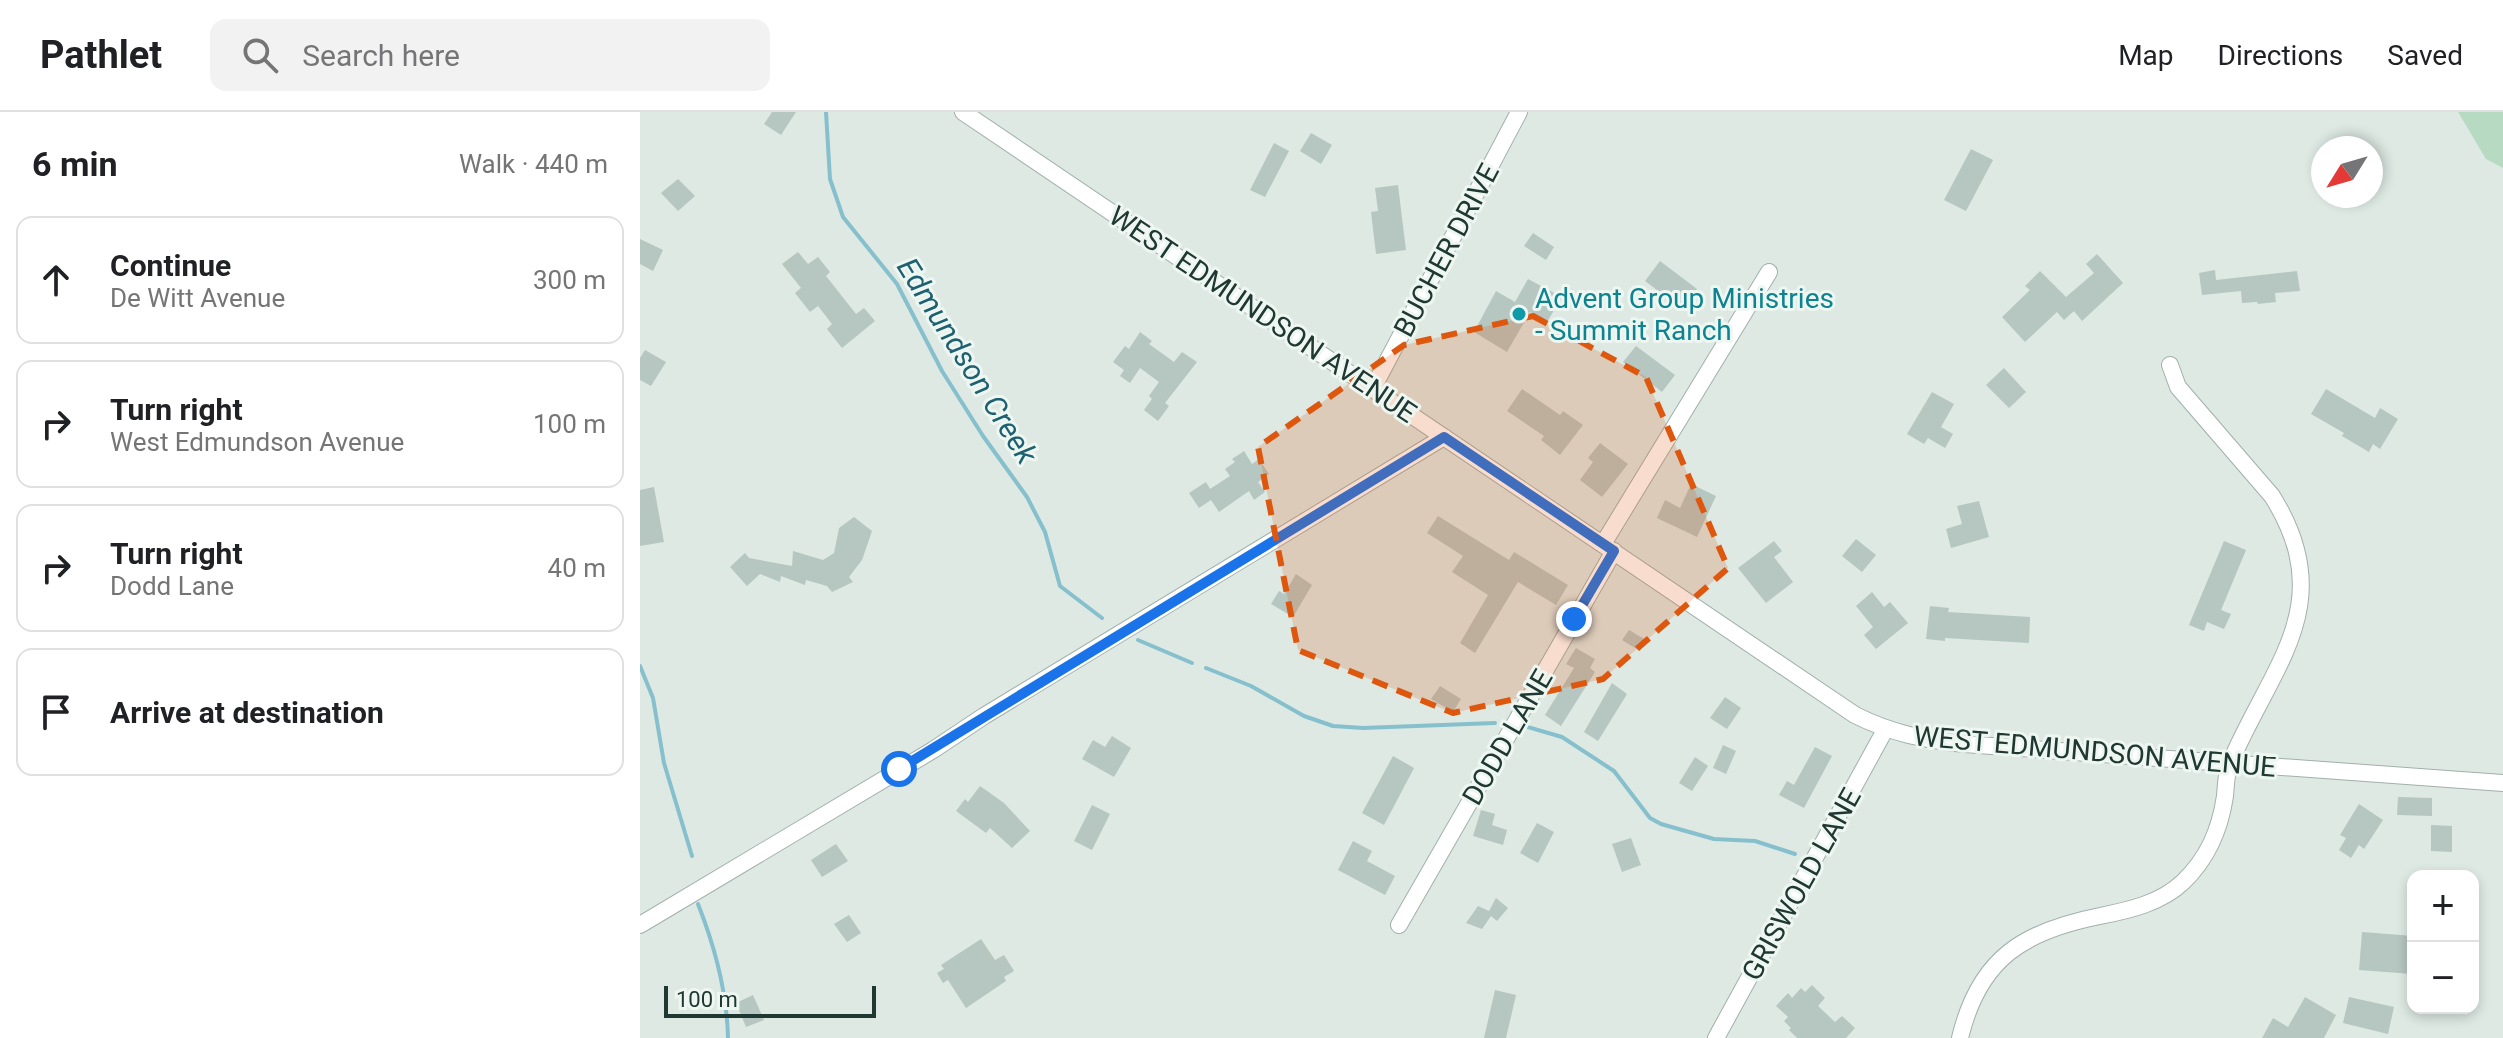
<!DOCTYPE html>
<html lang="en">
<head>
<meta charset="utf-8">
<style>
  body { margin:0; font-family:Roboto,sans-serif; background:#f2f2f2; color:#202124 }
  .controls { position:absolute; right:24px; bottom:24px; display:grid; overflow:hidden; border-radius:16px; box-shadow:0 4px 12px #0003 }
  .controls button { width:72px; height:72px; display:grid; place-items:center; padding:0; border:0; border-bottom:2px solid #e0e0e0; background:#fff; color:#202124; font:40px sans-serif }
  .compass { position:absolute; left:1671px; top:24px; width:72px; height:72px; border-radius:50%; background:#fff; box-shadow:0 4px 12px #0003; rotate:233deg }
  .scale { position:absolute; left:24px; bottom:20px; width:212px; box-sizing:border-box; padding-left:8px; border:4px solid #203832; border-top:0; font-size:22px; line-height:28px; white-space:nowrap; color:#203832; -webkit-text-stroke:6px #eef6f2; paint-order:stroke }
  .stop { position:absolute; width:24px; height:24px; margin:-18px; border:6px solid #1a73e8; border-radius:50%; background:#fff }
  .stop.end { background:#1a73e8; border-color:#fff; box-shadow:0 2px 8px #0008 }
  .list { margin:0; padding:0; list-style:none }
  h2 { display:flex; justify-content:space-between; align-items:center; height:104px; margin:0; padding:0 32px; font-size:34px }
  h2 small { font-size:26px; font-weight:400; color:#757577 }
  .list li { display:grid; grid-template-columns:52px 1fr auto; gap:24px; align-items:center; box-sizing:border-box; height:128px; margin:0 16px 16px; padding:0 16px; border:2px solid #e0e0e0; border-radius:16px }
  .list b { display:block; font-size:30px; white-space:nowrap }
  .list p { margin:0; font-size:26px; white-space:nowrap; color:#757577 }
  .list em { font-size:26px; font-style:normal; color:#757577 }
  .icon { flex:none; width:44px; height:44px; fill:none; stroke:currentColor; stroke-width:2; stroke-linecap:round; stroke-linejoin:round }
  .map { position:relative; flex:none; width:1863px; height:926px; overflow:hidden }
  header { display:flex; align-items:center; gap:48px; box-sizing:border-box; height:112px; padding:0 40px; background:#fff; border-bottom:2px solid #e0e0e0 }
  header strong { font-size:38px }
  nav { display:flex; gap:44px; margin-inline-start:auto; font-size:28px }
  .search { width:560px; height:72px; background:#f2f2f2; display:flex; align-items:center; gap:20px; box-sizing:border-box; padding:0 28px; border-radius:16px; color:#757577; font-size:30px }
  main { display:flex }
  aside { flex:1; background:#fff }
  .map>svg:first-child { display:block }
  .green { fill:#b7dac2 }
  .lines { fill:none; stroke-linecap:round; stroke-linejoin:round }
  .stream { stroke:#86c0cd; stroke-width:4 }
  .building { fill:#b6c6c0 }
  .minor-casing { stroke:#a1b0ab; stroke-width:18 }
  .minor { stroke:#fff; stroke-width:16 }
  .route { stroke:#1a73e8; stroke-width:10 }
  .marked { fill:#de570e; fill-opacity:0.2; stroke:#de570e; stroke-width:6; stroke-dasharray:16 10; stroke-linejoin:round }
  .culture-dot { fill:#0f9aa8; stroke:#eef6f2; stroke-width:3 }
  .labels { text-anchor:middle; stroke-width:6; stroke-linejoin:round; paint-order:stroke }
  .street-label { font-size:28px; fill:#203832; stroke:#eef6f2 }
  .culture-label { font-size:28px; fill:#0d838f; stroke:#eef6f2; text-anchor:start }
  .water-label { font-size:30px; font-style:italic; fill:#1d6071; stroke:#eef6f2 }
</style>
</head>
<body>
<header>
<strong>Pathlet</strong>
<div class="search"><svg class="icon" aria-label="search" viewBox="0 0 24 24"><circle cx="10" cy="10" r="6"/><path d="M15 15l6 6"/></svg>Search here</div>
<nav><a>Map</a><a>Directions</a><a>Saved</a></nav>
</header>
<main>
<aside>
<h2>6 min<small>Walk · 440 m</small></h2>
<ul class="list">
<li><svg class="icon" aria-label="ahead" viewBox="0 0 24 24"><path d="M12 20V5M6 11l6-6 6 6"/></svg><div><b>Continue</b><p>De Witt Avenue</p></div><em>300 m</em></li>
<li><svg class="icon" aria-label="right" viewBox="0 0 24 24"><path d="M7 20v-9h11M14 6l5 5-5 5"/></svg><div><b>Turn right</b><p>West Edmundson Avenue</p></div><em>100 m</em></li>
<li><svg class="icon" aria-label="right" viewBox="0 0 24 24"><path d="M7 20v-9h11M14 6l5 5-5 5"/></svg><div><b>Turn right</b><p>Dodd Lane</p></div><em>40 m</em></li>
<li><svg class="icon" aria-label="arrive" viewBox="0 0 24 24"><path d="M6 21V4h12l-3 4 3 4H6"/></svg><div><b>Arrive at destination</b></div></li>
</ul>
</aside>
<div class="map">
<svg width="1863" height="926" viewBox="0 0 1863 926">
  <rect width="100%" height="100%" fill="#dee9e4"/>
  <polygon class="green" points="1818,0 1863,0 1863,56 1846,47"/>
  <g class="lines">
    <g class="stream">
      <polyline points="186,0 190,67 203,105 257,172 302,259 343,324 387,385 405,420 420,474 462,506"/>
      <polyline points="498,528 552,551"/>
      <polyline points="0,554 13,586 24,651 52,744"/>
      <polyline points="566,556 611,574 664,604 693,614 723,616 855,611"/>
      <polyline points="884,614 922,625 974,659 1010,706 1021,712 1074,727 1115,729 1155,742"/>
      <path d="M58,792c17,43 29,88 30,134"/>
    </g>
  </g>
  <g class="building">
    <polygon points="132,0 156,0 141,23 124,12"/>
    <polygon points="671,21 692,33 681,52 660,39"/>
    <polygon points="634,31 649,39 625,85 610,78"/>
    <polygon points="1331,37 1353,48 1326,99 1304,88"/>
    <polygon points="38,67 55,84 38,99 21,81"/>
    <polygon points="758,73 766,138 736,142 731,100 738,99 735,76"/>
    <polygon points="893,121 914,135 906,148 884,134"/>
    <polygon points="0,127 23,138 13,159 0,152"/>
    <polygon points="158,140 168,152 178,145 190,160 186,164 216,202 224,196 235,209 202,236 187,217 192,212 178,194 170,200 155,181 161,176 142,152"/>
    <polygon points="1457,142 1483,171 1442,209 1434,199 1424,208 1417,200 1385,230 1362,205 1390,178 1385,174 1400,159 1426,185 1454,161 1446,152"/>
    <polygon points="1020,149 1057,177 1042,197 1005,169"/>
    <polygon points="1575,158 1576,168 1657,159 1660,179 1635,181 1636,190 1618,192 1617,190 1602,191 1601,179 1562,183 1559,161"/>
    <polygon points="888,167 922,185 907,210 890,200 867,240 834,220 856,179 875,190"/>
    <polygon points="500,220 512,229 509,232 534,250 542,240 557,250 525,291 529,294 518,309 504,298 512,287 509,284 519,270 500,256 490,271 480,264 484,258 473,250 485,234 489,237"/>
    <polygon points="996,234 1035,263 1022,280 983,250"/>
    <polygon points="5,238 26,250 11,274 0,268 0,246"/>
    <polygon points="1364,256 1386,280 1369,296 1346,273"/>
    <polygon points="882,277 920,303 923,299 943,313 920,343 901,328 904,324 867,299"/>
    <polygon points="1686,277 1735,306 1740,296 1758,307 1740,337 1733,332 1729,340 1702,324 1704,321 1671,302"/>
    <polygon points="1292,280 1314,292 1301,315 1313,322 1305,336 1288,326 1284,332 1267,322"/>
    <polygon points="960,331 988,352 962,385 940,368 953,350 948,346"/>
    <polygon points="604,339 612,352 619,347 629,362 618,370 625,380 614,388 609,379 579,400 571,388 559,396 549,381 566,370 570,377 590,364 585,357 595,350 592,347"/>
    <polygon points="1051,372 1076,384 1057,425 1017,406 1025,388 1040,396"/>
    <polygon points="14,375 24,430 0,434 0,378"/>
    <polygon points="1339,389 1349,425 1311,436 1306,417 1322,412 1317,394"/>
    <polygon points="798,404 869,448 874,440 928,473 916,493 878,470 835,541 820,531 848,483 812,460 823,444 787,421"/>
    <polygon points="214,405 232,419 222,448 209,465 213,470 192,480 187,474 166,468 165,473 141,464 140,470 120,462 107,474 90,455 105,441 109,446 152,454 153,439 183,448 194,441 199,416"/>
    <polygon points="1216,427 1236,443 1222,460 1202,444"/>
    <polygon points="1134,429 1142,439 1134,445 1153,470 1126,491 1098,456"/>
    <polygon points="1584,429 1606,438 1581,498 1591,502 1584,517 1567,510 1564,519 1549,513"/>
    <polygon points="656,462 672,473 653,505 631,492 639,479 644,482"/>
    <polygon points="1232,480 1244,495 1250,490 1268,511 1236,537 1224,523 1233,515 1216,494"/>
    <polygon points="1290,494 1309,496 1308,500 1390,505 1389,531 1305,526 1305,529 1286,527"/>
    <polygon points="989,518 1006,528 1000,539 982,528"/>
    <polygon points="936,536 955,547 950,556 955,560 921,614 905,603 934,556 926,552"/>
    <polygon points="972,571 987,582 958,629 944,620"/>
    <polygon points="800,574 821,587 813,600 791,587"/>
    <polygon points="1085,585 1101,596 1087,617 1070,606"/>
    <polygon points="472,624 491,636 474,665 442,647 453,628 465,635"/>
    <polygon points="1083,633 1096,639 1086,662 1073,656"/>
    <polygon points="1175,635 1192,644 1164,696 1139,683 1147,669 1154,673"/>
    <polygon points="753,644 774,656 744,713 722,701"/>
    <polygon points="1055,645 1068,654 1052,679 1039,671"/>
    <polygon points="340,674 364,691 390,719 372,736 350,716 346,721 316,699 325,687 328,690"/>
    <polygon points="1758,685 1792,686 1792,704 1757,703"/>
    <polygon points="1719,692 1743,708 1724,737 1719,733 1711,746 1699,738 1706,726 1700,723"/>
    <polygon points="452,693 470,702 452,738 434,729"/>
    <polygon points="841,698 855,702 852,713 867,718 863,733 833,724"/>
    <polygon points="897,711 914,720 898,751 880,741"/>
    <polygon points="1791,713 1812,714 1812,740 1791,739"/>
    <polygon points="991,726 1001,753 982,760 972,732"/>
    <polygon points="713,729 732,739 727,749 755,764 745,783 698,758"/>
    <polygon points="196,732 208,749 182,765 171,748"/>
    <polygon points="856,786 868,796 857,809 851,804 842,817 826,811 838,794 849,799"/>
    <polygon points="209,803 221,821 207,830 194,812"/>
    <polygon points="1722,820 1773,824 1773,862 1719,858"/>
    <polygon points="341,827 355,848 364,843 374,859 364,865 366,869 326,896 308,868 303,871 297,861 304,857 301,853"/>
    <polygon points="1172,873 1185,886 1178,894 1195,910 1202,904 1215,916 1206,926 1157,926 1149,918 1151,916 1144,909 1148,905 1136,894 1148,881 1152,886 1161,876 1165,880"/>
    <polygon points="855,878 876,883 866,926 844,926"/>
    <polygon points="113,883 124,908 106,915 96,891"/>
    <polygon points="1665,885 1696,903 1684,926 1622,926 1633,906 1648,915"/>
    <polygon points="1709,885 1754,895 1748,922 1703,911"/>
  </g>
  <g class="lines">
    <g class="minor-casing">
      <g id="minor">
        <path d="M323,0l892,603c36,18 69,25 109,29l539,39"/>
        <polyline points="733,276 879,0"/>
        <polyline points="963,432 1129,160"/>
        <polyline points="0,813 293,638 344,604 804,325"/>
        <polyline points="759,813 974,439"/>
        <polyline points="1076,926 1245,618"/>
        <path d="M1320,926c19,-80 64,-107 140,-122 30,-6 61,-13 83,-34 25,-24 37,-52 42,-86 1,-11 1,-25 6,-35 41,-96 109,-157 41,-265l-94,-109 -8,-22"/>
      </g>
    </g>
    <use href="#minor" class="minor"/>
  </g>
  <g class="lines">
    <polyline class="route" points="259,657 804,325 974,439 934,507"/>
  </g>
  <path class="marked" d="M893,204l113,61 82,191 -125,111 -150,34 -155,-63 -40,-203 146,-102z"/>
  <circle class="culture-dot" cx="879" cy="202" r="8"/>
  <g class="labels">
    <g class="street-label">
      <text transform="translate(806 138) rotate(-62)" y="10">BUCHER DRIVE</text>
      <text transform="translate(623 202) rotate(34)" y="10">WEST EDMUNDSON AVENUE</text>
      <text transform="translate(867 625) rotate(-60)" y="10">DODD LANE</text>
      <text transform="translate(1455 639) rotate(5)" y="10">WEST EDMUNDSON AVENUE</text>
      <text transform="translate(1161 772) rotate(-61)" y="10">GRISWOLD LANE</text>
    </g>
    <g class="culture-label">
      <text x="895" y="196">Advent Group Ministries<tspan x="895" dy="32">- Summit Ranch</tspan></text>
    </g>
    <g class="water-label">
      <text transform="translate(327 249) rotate(58)" y="10">Edmundson Creek</text>
    </g>
  </g>
</svg>
<div class="controls">
<button>+</button>
<button>−</button>
</div>
<svg class="compass" viewBox="-18 -18 36 36"><path d="M0-13l5 13h-10z" fill="#e53935"/><path d="M0 13l5-13h-10z" fill="#757577"/></svg>
<div class="scale">100 m</div>
<div class="stop" style="left:259px;top:657px"></div>
<div class="stop end" style="left:934px;top:507px"></div>
</div>
</main>
</body>
</html>
